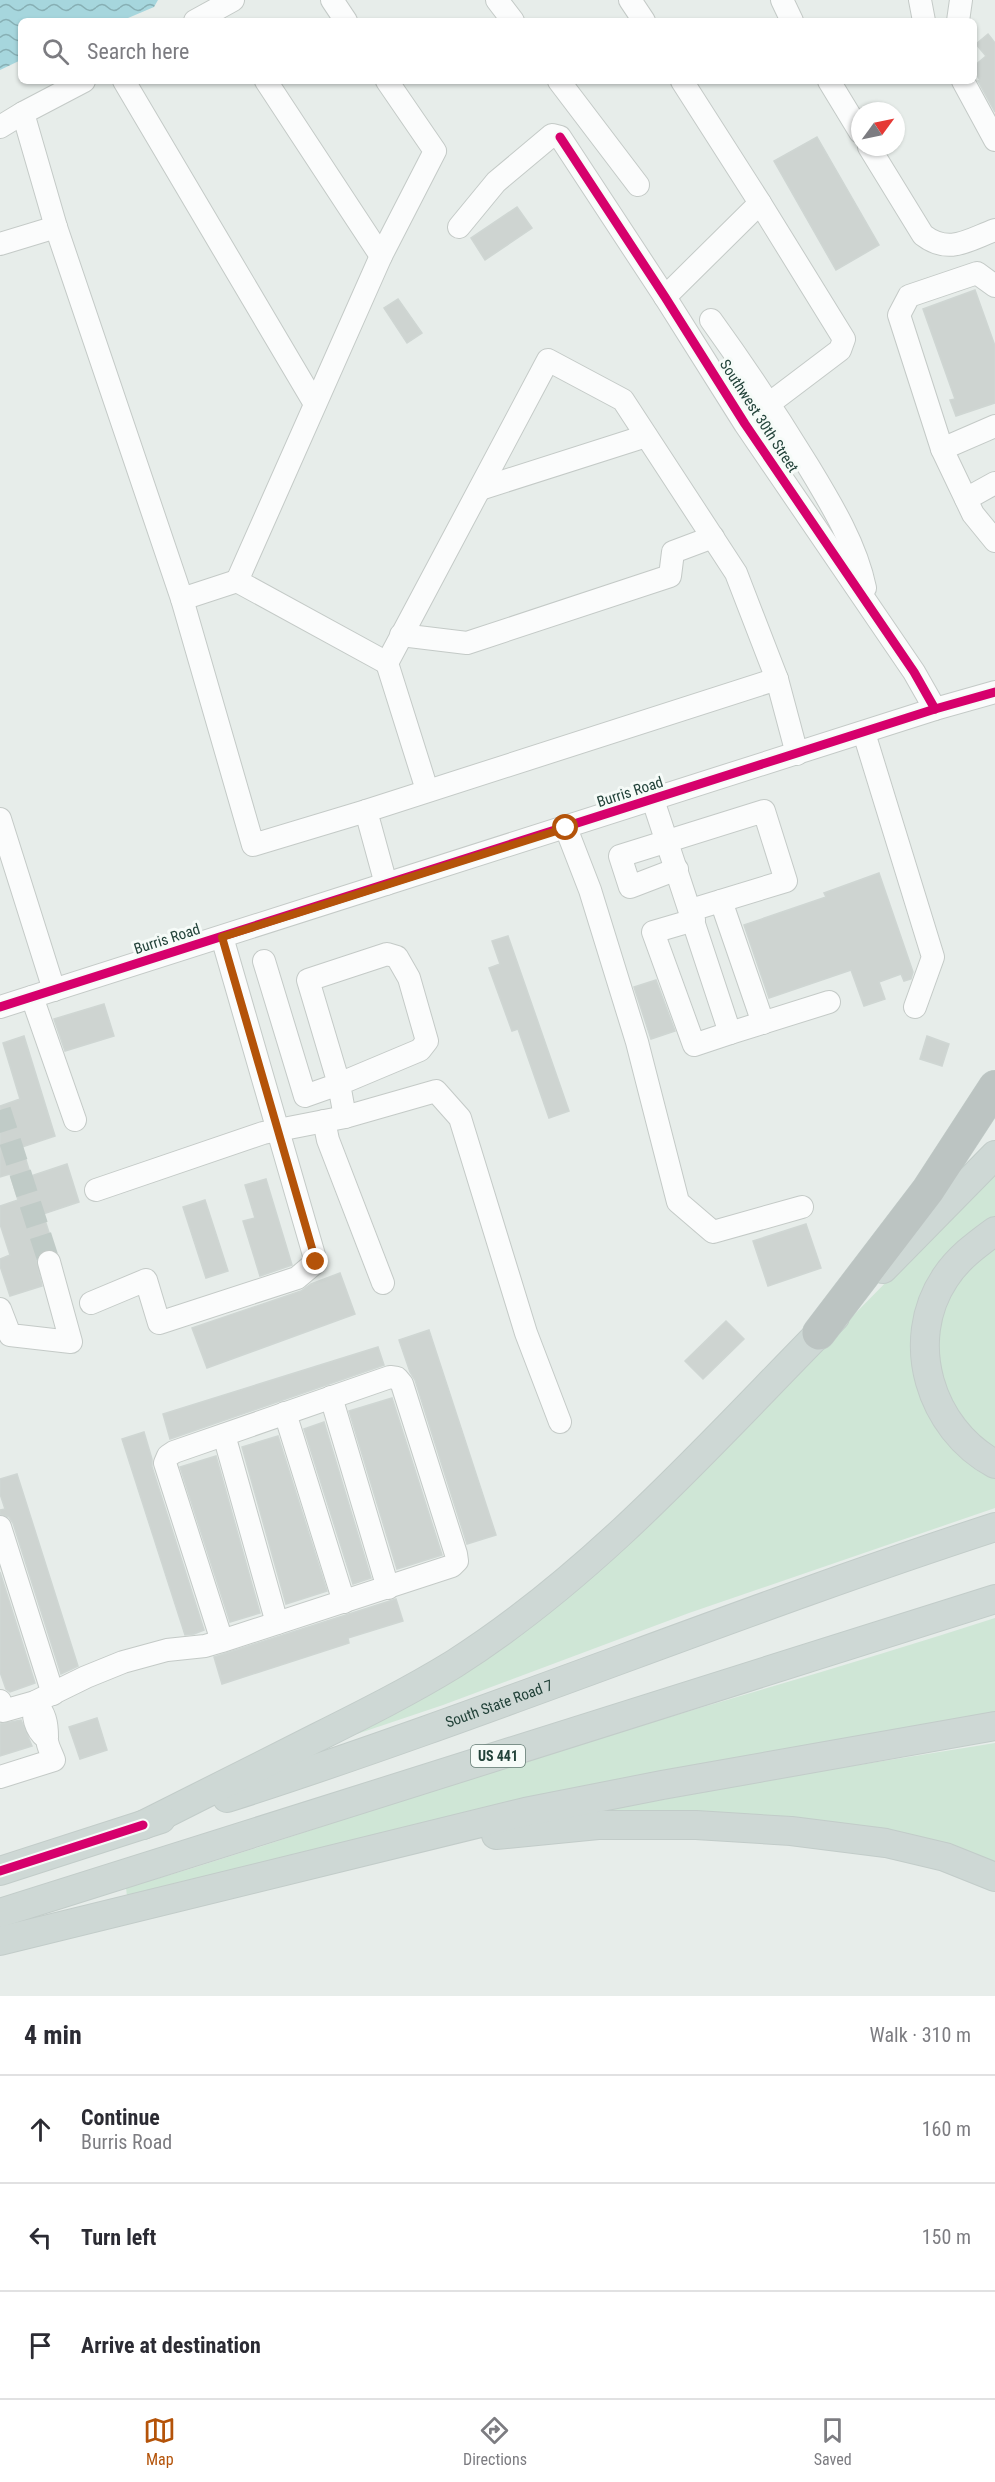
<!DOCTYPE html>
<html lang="en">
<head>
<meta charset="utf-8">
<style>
  body { margin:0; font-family:"Roboto Condensed",sans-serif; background:#f2f2f3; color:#2b2b33 }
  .compass { position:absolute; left:851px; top:102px; width:54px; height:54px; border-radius:50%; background:#fff; box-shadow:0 2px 4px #0004; rotate:57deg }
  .stop { position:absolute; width:18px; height:18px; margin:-14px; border:4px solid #b45309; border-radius:50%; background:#fff }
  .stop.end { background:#b45309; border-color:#fff; box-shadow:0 2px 6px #0008 }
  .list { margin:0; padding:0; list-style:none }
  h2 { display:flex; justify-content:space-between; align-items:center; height:78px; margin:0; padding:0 24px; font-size:26px }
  h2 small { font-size:20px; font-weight:400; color:#7c7c81 }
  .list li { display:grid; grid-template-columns:39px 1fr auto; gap:18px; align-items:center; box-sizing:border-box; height:108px; padding:0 24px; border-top:2px solid #e1e1e2 }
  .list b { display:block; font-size:22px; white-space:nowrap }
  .list p { margin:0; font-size:20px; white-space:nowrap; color:#7c7c81 }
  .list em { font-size:20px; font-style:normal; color:#7c7c81 }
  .icon { flex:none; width:33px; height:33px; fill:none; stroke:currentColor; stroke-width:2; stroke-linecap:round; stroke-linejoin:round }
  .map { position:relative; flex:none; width:995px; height:1996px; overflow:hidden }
  .search { position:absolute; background:#fff; box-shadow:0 2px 4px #0004; left:18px; right:18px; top:18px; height:66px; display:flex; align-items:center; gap:15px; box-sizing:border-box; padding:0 21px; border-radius:9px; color:#7c7c81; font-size:22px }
  .sheet { height:402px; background:#fff }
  nav { display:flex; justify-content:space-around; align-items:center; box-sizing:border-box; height:84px; border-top:2px solid #e1e1e2; background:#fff; font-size:16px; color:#7c7c81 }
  nav a { display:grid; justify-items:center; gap:3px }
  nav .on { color:#b45309 }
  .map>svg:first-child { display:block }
  .green { fill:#cfe6d6 }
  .water { fill:url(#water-waves) }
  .building { fill:#ced4d1; stroke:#cfd6d3; stroke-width:1.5 }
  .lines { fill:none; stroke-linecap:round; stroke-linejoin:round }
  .minor-tunnel { stroke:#c0cbc7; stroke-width:22; stroke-dasharray:22 11; stroke-linecap:butt }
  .minor-casing { stroke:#c4cac7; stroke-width:24 }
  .major-casing { stroke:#c2ccc9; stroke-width:30 }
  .highway-casing { stroke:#c2ccc9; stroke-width:34 }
  .minor { stroke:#fbfcfc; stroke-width:22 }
  .major { stroke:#ced8d5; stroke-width:28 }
  .highway { stroke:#bcc4c2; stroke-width:33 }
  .cycleway-casing { stroke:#f6fbf8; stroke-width:13 }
  .cycleway { stroke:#d6006c; stroke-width:9 }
  .route { stroke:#b45309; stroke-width:8 }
  .labels { text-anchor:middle; stroke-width:6; stroke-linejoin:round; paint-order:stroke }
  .shield { fill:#f6fbf8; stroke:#627a72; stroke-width:1.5 }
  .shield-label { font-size:14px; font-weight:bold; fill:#224239 }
  .street-label { font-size:15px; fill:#224239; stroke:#f6fbf8 }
</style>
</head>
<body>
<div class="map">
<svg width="995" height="1996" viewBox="0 0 995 1996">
  <defs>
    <pattern id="water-waves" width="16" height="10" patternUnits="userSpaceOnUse" patternTransform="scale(1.5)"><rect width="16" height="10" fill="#a6d6dd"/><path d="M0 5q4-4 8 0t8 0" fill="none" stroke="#87afb4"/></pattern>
  </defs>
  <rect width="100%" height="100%" fill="#e7edea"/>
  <g class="green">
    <polygon points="995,1171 995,1224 918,1349 995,1471 995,1508 689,1613 443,1705 336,1741 431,1683 843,1326"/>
    <polygon points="995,1240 995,1453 975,1439 938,1383 940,1306 988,1245"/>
    <path d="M995,1618v96l-868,182 -1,-8c137,-40 270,-87 405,-129 154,-48 310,-91 464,-141z"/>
    <polygon points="995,1743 995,1864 566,1817 834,1769"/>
  </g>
  <polygon class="water" points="0,0 158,0 154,7 121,21 21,21 21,60 0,70"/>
  <g class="building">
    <polygon points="988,34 995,43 995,112 978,81 980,80 974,71 974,66 986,56 976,44"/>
    <polygon points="817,137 879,245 836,270 774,161"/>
    <polygon points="517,207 532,228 485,260 471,238"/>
    <polygon points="975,290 995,346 995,403 956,416 950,400 955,399 923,309"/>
    <polygon points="398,299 422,333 407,343 384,308"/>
    <polygon points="879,873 913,972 911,979 904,981 901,974 879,982 885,999 864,1006 851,970 769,998 744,925 826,897 824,893"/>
    <polygon points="508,936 569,1111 549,1118 518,1029 512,1031 489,968 500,964 492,941"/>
    <polygon points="656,980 675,1031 651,1039 634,987"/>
    <polygon points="104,1004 114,1036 65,1051 54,1019"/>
    <polygon points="24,1036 55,1136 22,1147 31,1176 67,1164 79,1202 43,1214 55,1251 45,1249 36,1258 42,1286 10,1296 0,1266 0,1259 10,1255 0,1224 0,1206 18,1200 10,1174 0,1177 0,1106 20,1099 3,1043"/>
    <polygon points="927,1036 949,1044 942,1066 920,1059"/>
    <polygon points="266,1179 292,1265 260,1276 243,1221 255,1218 245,1185"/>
    <polygon points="205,1200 228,1271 206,1278 183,1207"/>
    <polygon points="806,1224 821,1268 768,1286 753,1241"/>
    <polygon points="340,1273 355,1314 207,1368 192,1328 301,1291 311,1284"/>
    <polygon points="726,1321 744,1339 703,1379 685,1361"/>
    <polygon points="429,1330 496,1535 467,1544 415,1380 410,1372 399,1340"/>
    <polygon points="378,1347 384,1365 170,1439 163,1414"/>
    <polygon points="392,1398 442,1555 397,1569 349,1411"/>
    <polygon points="324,1422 371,1578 353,1584 304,1429"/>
    <polygon points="144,1432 152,1459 152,1467 204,1630 194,1634 185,1635 122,1439"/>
    <polygon points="278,1436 327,1591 286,1604 242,1447"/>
    <polygon points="216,1456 260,1613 230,1622 180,1467"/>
    <polygon points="17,1474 78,1666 61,1674 13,1523 9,1517 0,1514 0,1510 5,1509 0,1494 0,1479"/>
    <polygon points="0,1572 35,1683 10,1692 6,1689 0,1672"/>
    <polygon points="396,1599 403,1621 348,1638 349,1643 222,1684 214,1657"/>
    <polygon points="97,1718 107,1750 80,1759 69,1727"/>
    <polygon points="21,1720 32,1746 0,1756 0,1724"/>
  </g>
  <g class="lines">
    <polyline class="minor-tunnel" points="0,1110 49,1262"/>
    <g class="minor-casing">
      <g id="minor">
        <polyline points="332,0 346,21"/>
        <polyline points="497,0 513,21"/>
        <polyline points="630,0 644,21"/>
        <polyline points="782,0 792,21"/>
        <polyline points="920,0 924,21"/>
        <polyline points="195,21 233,0"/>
        <polyline points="958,21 961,0"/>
        <polyline points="84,81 23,113 56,227 182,599 253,845 366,811"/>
        <polyline points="124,81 315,404"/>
        <polyline points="266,81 381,256"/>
        <polyline points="387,81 435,151 381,256 237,581 387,663"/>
        <polyline points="559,81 638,185"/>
        <polyline points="829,81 860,132"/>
        <polyline points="963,81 995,140"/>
        <polyline points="0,127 23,113"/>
        <path d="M869,147l54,88c26,20 45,5 72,-5"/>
        <polyline points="760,203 844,339 840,350 770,403"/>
        <polyline points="459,227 496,182 552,135 560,137 665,297 745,424 914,672 935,709"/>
        <polyline points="0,244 56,227"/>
        <polyline points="995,286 977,273 909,296 899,315 942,449 995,426"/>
        <polyline points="665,297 760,203 682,81"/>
        <path d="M711,320c34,47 66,95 96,144 23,38 49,80 58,124"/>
        <polyline points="942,449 973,514 995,541"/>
        <polyline points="480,489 646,436"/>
        <polyline points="966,499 995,483"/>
        <polyline points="182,599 237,581"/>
        <polyline points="401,635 467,643 670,576 673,552 713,537"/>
        <polyline points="864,733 933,957 915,1007"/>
        <polyline points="427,790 387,663 548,360 623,400 736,573 777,679"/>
        <polyline points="653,800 730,1033 829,1002"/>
        <polyline points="0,819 54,990"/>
        <polyline points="566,828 590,890 637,1042 678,1202 713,1232 802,1207"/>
        <polyline points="677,869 630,887 620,856 764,811 786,881 691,910"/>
        <polyline points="386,884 366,811 777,679 797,754"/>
        <polyline points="721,901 763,1023"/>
        <polyline points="694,920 653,932 694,1045 730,1033"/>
        <polyline points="264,961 305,1096 339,1084 420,1050 427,1041 409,978 397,957 387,954 308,980 339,1084 345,1117"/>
        <polyline points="32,997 75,1120"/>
        <polyline points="0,1007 935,709 995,692"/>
        <polyline points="324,1121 328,1140 383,1283"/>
        <polyline points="96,1190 263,1133 345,1117 436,1091 460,1118 526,1333 560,1422"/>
        <polyline points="91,1303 146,1280 159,1323 297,1278 316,1262 222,937"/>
        <polyline points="0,1309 10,1335 71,1342 49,1262"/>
        <polyline points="331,1397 388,1588"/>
        <polyline points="285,1413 344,1602"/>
        <polyline points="224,1435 277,1623"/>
        <polyline points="0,1527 53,1694"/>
        <polyline points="0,1701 3,1711 35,1702 86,1677 123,1662 167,1650 205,1646 222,1641 452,1566 457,1561 456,1554 402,1384 397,1378 390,1377 174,1452 168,1456 165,1463 222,1641"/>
        <path d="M0,1777l54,-17c-2,-6 -8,-16 -7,-23 0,-14 -2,-24 -12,-35 -3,14 0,27 11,36"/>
      </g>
    </g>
    <g class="major-casing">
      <g id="major">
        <path d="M995,1231c-19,14 -37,27 -50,47 -42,63 -15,151 50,186"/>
        <polyline points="883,1269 995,1155"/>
        <path id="s1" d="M227,1798c259,-83 510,-187 768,-271"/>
        <path d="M143,1825c59,-30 117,-59 175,-88 46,-23 92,-46 136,-73 146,-93 260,-225 381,-347"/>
        <polyline points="496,1835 598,1825 696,1825 791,1831 886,1843 945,1857 995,1877"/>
        <polyline points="0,1871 161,1819"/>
        <polyline points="0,1913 995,1599"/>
        <polyline points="0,1941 525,1812 662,1785 995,1726"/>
      </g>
    </g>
    <g class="highway-casing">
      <polyline id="highway" points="819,1333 928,1190 995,1087"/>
    </g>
    <use href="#minor" class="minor"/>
    <use href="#major" class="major"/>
    <use href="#highway" class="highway"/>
    <g class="cycleway-casing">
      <g id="cycleway">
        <polyline points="560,137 665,297 745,424 914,672 935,709"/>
        <polyline points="0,1007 935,709 995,692"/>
        <polyline points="0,1871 143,1825"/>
      </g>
    </g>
    <use href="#cycleway" class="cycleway"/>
  </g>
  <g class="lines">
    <polyline class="route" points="316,1262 222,937 566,828"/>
  </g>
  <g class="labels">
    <rect class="shield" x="471" y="1745" width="54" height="22" rx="4.5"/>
    <g class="shield-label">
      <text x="498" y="1761">US 441</text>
    </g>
    <g class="street-label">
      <text transform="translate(759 416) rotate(57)" y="5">Southwest 30th Street</text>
      <text transform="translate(630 792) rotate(-18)" y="5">Burris Road</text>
      <text transform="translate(167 939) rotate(-18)" y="5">Burris Road</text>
      <text dy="5" stroke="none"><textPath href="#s1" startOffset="288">South State Road 7</textPath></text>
    </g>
  </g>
</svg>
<svg class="compass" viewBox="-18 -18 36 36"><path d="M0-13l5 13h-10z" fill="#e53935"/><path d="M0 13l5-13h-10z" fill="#7c7c81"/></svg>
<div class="stop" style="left:566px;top:828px"></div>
<div class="stop end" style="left:316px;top:1262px"></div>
<div class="search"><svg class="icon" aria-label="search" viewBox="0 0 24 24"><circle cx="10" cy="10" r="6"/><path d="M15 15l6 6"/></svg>Search here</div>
</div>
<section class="sheet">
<h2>4 min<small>Walk · 310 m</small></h2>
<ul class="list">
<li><svg class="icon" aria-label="ahead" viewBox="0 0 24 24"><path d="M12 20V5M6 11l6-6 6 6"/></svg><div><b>Continue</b><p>Burris Road</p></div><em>160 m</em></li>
<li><svg class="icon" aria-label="left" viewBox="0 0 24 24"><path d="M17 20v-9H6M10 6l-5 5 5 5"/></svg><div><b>Turn left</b></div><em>150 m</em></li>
<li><svg class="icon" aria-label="arrive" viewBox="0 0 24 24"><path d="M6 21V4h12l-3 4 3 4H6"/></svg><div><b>Arrive at destination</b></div></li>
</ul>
</section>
<nav>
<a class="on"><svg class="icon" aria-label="map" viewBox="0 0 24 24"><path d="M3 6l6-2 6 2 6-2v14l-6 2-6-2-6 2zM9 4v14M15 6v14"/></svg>Map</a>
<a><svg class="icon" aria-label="directions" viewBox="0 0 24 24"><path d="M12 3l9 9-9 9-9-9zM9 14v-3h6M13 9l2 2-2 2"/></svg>Directions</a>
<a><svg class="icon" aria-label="saved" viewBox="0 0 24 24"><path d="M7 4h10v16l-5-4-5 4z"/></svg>Saved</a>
</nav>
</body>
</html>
